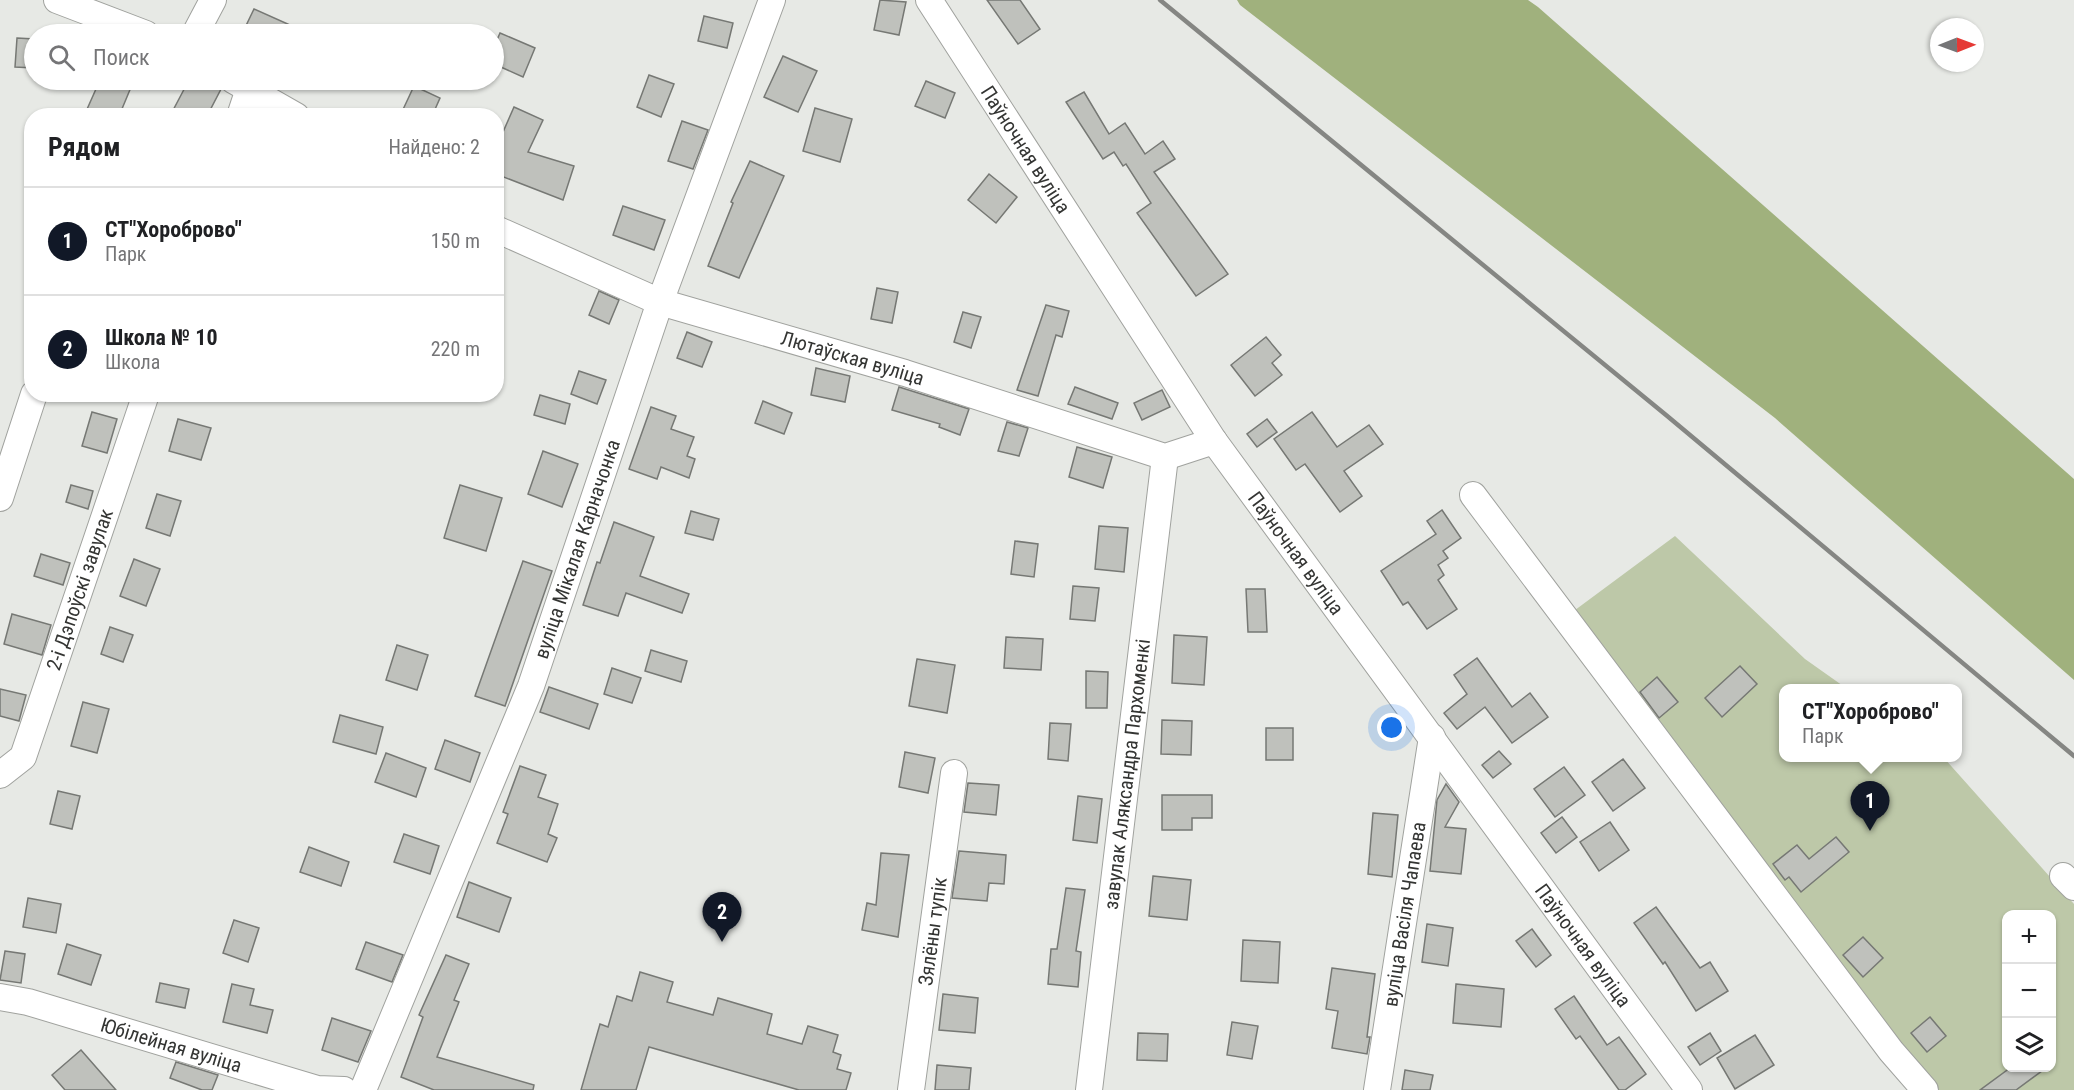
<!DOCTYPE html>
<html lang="ru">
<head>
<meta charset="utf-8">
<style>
  body { margin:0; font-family:"Roboto Condensed",sans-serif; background:#f6f6f6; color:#202124 }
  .controls { position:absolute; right:18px; bottom:18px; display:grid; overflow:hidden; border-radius:12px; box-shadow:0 2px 4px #0004 }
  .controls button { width:54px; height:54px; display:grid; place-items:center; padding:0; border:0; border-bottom:2px solid #e0e0e0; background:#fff; color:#202124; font:30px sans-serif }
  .compass { position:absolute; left:1930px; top:18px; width:54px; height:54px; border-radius:50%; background:#fff; box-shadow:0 2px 4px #0004; rotate:89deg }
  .you { position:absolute; left:1392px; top:728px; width:21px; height:21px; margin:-15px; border:4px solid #fff; border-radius:50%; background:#1a73e8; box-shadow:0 0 0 9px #1a73e833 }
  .badge { display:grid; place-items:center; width:39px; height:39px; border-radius:50%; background:#111827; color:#fff; font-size:20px; font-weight:700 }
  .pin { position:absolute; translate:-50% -50px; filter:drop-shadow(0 2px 3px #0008) }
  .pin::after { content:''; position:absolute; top:32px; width:21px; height:18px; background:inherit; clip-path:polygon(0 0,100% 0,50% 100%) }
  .popup { position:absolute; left:1779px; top:684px; width:183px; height:78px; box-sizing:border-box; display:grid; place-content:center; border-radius:12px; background:#fff; filter:drop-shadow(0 2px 4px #0005); font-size:20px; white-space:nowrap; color:#757577 }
  .popup b { font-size:22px; color:#202124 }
  .popup::after { content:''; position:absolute; left:50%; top:100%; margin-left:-12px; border:12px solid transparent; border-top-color:#fff }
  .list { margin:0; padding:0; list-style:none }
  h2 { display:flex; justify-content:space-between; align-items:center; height:78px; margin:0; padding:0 24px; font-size:26px }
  h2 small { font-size:20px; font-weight:400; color:#757577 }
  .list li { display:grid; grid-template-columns:39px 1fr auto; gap:18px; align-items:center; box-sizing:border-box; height:108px; padding:0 24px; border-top:2px solid #e0e0e0 }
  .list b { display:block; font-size:22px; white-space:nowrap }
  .list p { margin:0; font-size:20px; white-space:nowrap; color:#757577 }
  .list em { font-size:20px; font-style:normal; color:#757577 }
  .icon { flex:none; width:33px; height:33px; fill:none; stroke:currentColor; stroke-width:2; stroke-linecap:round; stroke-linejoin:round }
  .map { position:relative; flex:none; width:2074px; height:1090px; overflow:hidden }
  .search { position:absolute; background:#fff; box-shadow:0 2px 4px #0004; left:24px; top:24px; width:480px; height:66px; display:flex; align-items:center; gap:15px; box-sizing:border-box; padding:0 21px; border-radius:33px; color:#757577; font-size:22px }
  .panel { position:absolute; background:#fff; box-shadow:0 2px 4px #0004; left:24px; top:108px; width:480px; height:294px; border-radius:24px }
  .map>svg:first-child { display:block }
  .green { fill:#bdc8a8; fill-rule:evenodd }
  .forest { fill:#a0b17d }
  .building { fill:#bfc1bc; stroke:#767874; stroke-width:1.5 }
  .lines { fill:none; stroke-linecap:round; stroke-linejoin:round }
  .minor-casing { stroke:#a0a29e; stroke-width:28 }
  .minor { stroke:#fff; stroke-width:26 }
  .rail { stroke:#858683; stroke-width:4.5 }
  .labels { text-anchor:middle; stroke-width:6; stroke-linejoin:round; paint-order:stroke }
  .street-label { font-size:20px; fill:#343533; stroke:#f5f6f2 }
</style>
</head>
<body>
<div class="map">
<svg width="2074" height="1090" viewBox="0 0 2074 1090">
  <rect width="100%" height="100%" fill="#e7e9e5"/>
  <path class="green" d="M1675,536l130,123 41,29h-63v70h161l130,146v186h-143l-364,-474zM2006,914h46v154h-46z"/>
  <polygon class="forest" points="1237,0 1528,0 1538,7 2074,479 2074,680 1775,418 1240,5"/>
  <g class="building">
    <polygon points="880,0 906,2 899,35 874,30"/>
    <polygon points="987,0 1020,0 1040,29 1018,44"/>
    <polygon points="254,9 310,34 242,34"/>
    <polygon points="704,16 733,23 727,48 698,41"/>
    <polygon points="500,33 535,48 523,77 494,64 494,47"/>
    <polygon points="17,38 34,39 34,68 15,67"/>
    <polygon points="783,56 817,71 798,112 764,97"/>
    <polygon points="649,75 674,84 661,117 637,107"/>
    <polygon points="100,80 134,80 119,116 84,116"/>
    <polygon points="189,80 202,80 221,89 207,116 170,116"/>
    <polygon points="926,81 955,93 945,118 915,106"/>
    <polygon points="414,86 440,98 432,116 400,116"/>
    <polygon points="1084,92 1109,134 1125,123 1145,154 1163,141 1175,159 1154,172 1228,274 1196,296 1137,213 1151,203 1126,164 1123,166 1114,152 1103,159 1066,102"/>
    <polygon points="514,107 543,120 528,152 574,166 563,200 496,174 496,148"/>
    <polygon points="815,108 852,119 840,162 803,151"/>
    <polygon points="682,121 708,130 693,169 668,161"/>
    <polygon points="750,161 784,176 739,278 708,266 733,203 731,202"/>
    <polygon points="989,174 1017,197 996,223 968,200"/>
    <polygon points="623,206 665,220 654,250 613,235"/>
    <polygon points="877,288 898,292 892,323 871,319"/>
    <polygon points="599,291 619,300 609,324 589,315"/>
    <polygon points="1046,305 1069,311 1062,337 1056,335 1038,396 1017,390"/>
    <polygon points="963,312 981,317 971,348 954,342"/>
    <polygon points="687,332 712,342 702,367 677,358"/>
    <polygon points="1266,337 1281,355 1272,363 1282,375 1255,396 1231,365"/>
    <polygon points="816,368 850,376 845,402 811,395"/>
    <polygon points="579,371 606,380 597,404 571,394"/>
    <polygon points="899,387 969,409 960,435 939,427 940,424 892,410"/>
    <polygon points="1075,387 1118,403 1112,419 1068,404"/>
    <polygon points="1162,390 1170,407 1142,420 1134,403"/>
    <polygon points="540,395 570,404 565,424 534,415"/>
    <polygon points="763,401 792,413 784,434 755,423"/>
    <polygon points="651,407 676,416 671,429 694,437 687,456 695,459 689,478 661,467 657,479 629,469"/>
    <polygon points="92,412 117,419 107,453 82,446"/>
    <polygon points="1312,412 1337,447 1369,425 1383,444 1344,471 1362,496 1340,512 1305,464 1296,470 1274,439"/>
    <polygon points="178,419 211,428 201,460 169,451"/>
    <polygon points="1267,419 1277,432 1257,447 1247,434"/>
    <polygon points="1007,422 1028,428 1019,456 998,451"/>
    <polygon points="1077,447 1112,457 1103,488 1069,477"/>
    <polygon points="543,451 578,464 562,507 528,494"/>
    <polygon points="71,485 93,491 88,509 66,502"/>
    <polygon points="460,485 502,498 486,551 444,538"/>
    <polygon points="157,494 181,501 170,536 146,528"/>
    <polygon points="1442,510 1461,538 1443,551 1448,558 1438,565 1444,575 1438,580 1457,609 1427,629 1408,602 1403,605 1381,571 1436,534 1427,521"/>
    <polygon points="691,511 719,519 713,540 685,533"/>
    <polygon points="614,522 654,537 640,576 689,594 682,613 626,593 618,616 583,605 597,562 600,563"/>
    <polygon points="1099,526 1128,528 1124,572 1095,569"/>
    <polygon points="1015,541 1038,544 1034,577 1011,574"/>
    <polygon points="41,554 70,563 63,585 34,576"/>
    <polygon points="134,559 160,569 146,606 120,596"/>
    <polygon points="523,561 552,571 505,706 475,696"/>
    <polygon points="1073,586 1099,588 1095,621 1070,619"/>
    <polygon points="1246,589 1265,589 1267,632 1248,632"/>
    <polygon points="12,614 51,625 42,655 4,644"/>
    <polygon points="110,627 133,635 123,662 101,654"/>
    <polygon points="1174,635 1207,637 1204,685 1172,683"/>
    <polygon points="1006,637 1043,639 1041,670 1004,668"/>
    <polygon points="397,645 428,655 417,690 386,680"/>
    <polygon points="651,650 687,661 681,682 645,671"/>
    <polygon points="1477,658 1512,707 1530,693 1548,717 1512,743 1485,707 1457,729 1444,713 1467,694 1454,675"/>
    <polygon points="917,659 955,665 947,713 909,706"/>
    <polygon points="1740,666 1757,684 1722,717 1705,698"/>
    <polygon points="612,668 641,678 632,703 604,694"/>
    <polygon points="1086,671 1108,672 1107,708 1086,708"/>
    <polygon points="1657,677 1678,702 1659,718 1640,692"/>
    <polygon points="549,687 598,704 589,729 540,712"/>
    <polygon points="0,689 26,695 19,721 0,716"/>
    <polygon points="83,702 109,709 97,753 71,746"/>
    <polygon points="340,715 383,727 376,754 333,742"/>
    <polygon points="1162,720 1192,721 1191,755 1161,754"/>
    <polygon points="1050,723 1071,724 1068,761 1048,759"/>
    <rect x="1266" y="728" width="27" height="32"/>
    <polygon points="445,740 480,753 470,782 435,769"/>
    <polygon points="1499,751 1511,764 1493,778 1482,765"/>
    <polygon points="905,752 935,758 928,793 899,787"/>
    <polygon points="386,753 426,768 416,797 375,782"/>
    <polygon points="1623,759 1645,788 1613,811 1592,782"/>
    <polygon points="520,766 546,775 538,797 558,804 548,834 557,838 547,862 497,843 508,814 503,812"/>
    <polygon points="1564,767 1585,795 1555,817 1534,789"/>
    <polygon points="968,783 999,785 996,815 964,812"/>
    <polygon points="1446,784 1459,802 1445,827 1466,829 1461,874 1430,871 1437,800"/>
    <polygon points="58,791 80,796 72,829 50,824"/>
    <polygon points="1162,795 1212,795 1212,818 1192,818 1192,830 1162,830"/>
    <polygon points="1078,796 1102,799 1097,843 1073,840"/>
    <polygon points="1373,813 1398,815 1392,877 1368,874"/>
    <polygon points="1562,817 1577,837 1556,853 1541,833"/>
    <polygon points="1610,822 1629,850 1599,871 1580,842"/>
    <polygon points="404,834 439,846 430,874 394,862"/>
    <polygon points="1836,837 1849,852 1801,892 1789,877 1785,880 1773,864 1797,845 1809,859"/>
    <polygon points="309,847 349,862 341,886 300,872"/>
    <polygon points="959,851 1006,855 1004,884 989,883 987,901 952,898"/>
    <polygon points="881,853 909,855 898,937 862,930 867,903 876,905"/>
    <polygon points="1153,876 1191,880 1187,920 1149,916"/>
    <polygon points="469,882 511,898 499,932 457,917"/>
    <polygon points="1066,888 1085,890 1076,951 1081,952 1078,987 1048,984 1051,949 1057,949"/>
    <polygon points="28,898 61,904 56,933 23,927"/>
    <polygon points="1656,907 1700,968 1710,962 1728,991 1696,1011 1665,962 1663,964 1634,923"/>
    <polygon points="234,920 259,928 248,962 223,953"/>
    <polygon points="1427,924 1453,928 1448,966 1422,962"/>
    <polygon points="1532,929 1551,955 1536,967 1516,941"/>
    <polygon points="1863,937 1883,958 1863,977 1843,955"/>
    <polygon points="1243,940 1280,942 1278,983 1241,981"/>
    <polygon points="366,942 403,955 392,982 356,969"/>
    <polygon points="67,944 101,955 91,985 58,974"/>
    <polygon points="5,951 25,954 21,983 0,980"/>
    <polygon points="446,955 469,964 454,1000 459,1002 437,1057 534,1085 533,1090 434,1090 401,1077 423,1017 419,1015"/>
    <polygon points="1332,968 1375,974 1367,1037 1370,1037 1367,1054 1332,1048 1338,1011 1326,1009"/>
    <polygon points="640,972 673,982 667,1002 713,1015 718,998 772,1014 767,1034 802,1044 808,1026 838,1035 833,1052 841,1055 837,1069 851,1073 846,1090 799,1090 649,1047 636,1090 581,1090 600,1024 608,1027 617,996 632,1001"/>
    <polygon points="160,983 189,989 185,1008 156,1002"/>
    <polygon points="232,984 254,989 250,1005 273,1010 267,1033 223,1022"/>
    <polygon points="1456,984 1504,989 1501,1027 1453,1023"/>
    <polygon points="943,994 978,998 975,1033 939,1030"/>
    <polygon points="1574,996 1607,1045 1619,1037 1646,1074 1625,1090 1619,1090 1580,1036 1576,1039 1555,1009"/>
    <polygon points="1930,1017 1946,1036 1927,1052 1911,1033"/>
    <polygon points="332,1018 371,1031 358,1062 322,1050"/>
    <polygon points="1232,1022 1258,1026 1252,1059 1227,1055"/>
    <polygon points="1138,1033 1168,1034 1167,1061 1137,1060"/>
    <polygon points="1710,1033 1721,1051 1700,1065 1688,1047"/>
    <polygon points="1755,1035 1774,1065 1735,1089 1717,1058"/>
    <polygon points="81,1050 116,1090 65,1090 52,1075"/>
    <polygon points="176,1062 218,1075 212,1090 202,1090 170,1078"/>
    <polygon points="937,1065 971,1068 969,1090 935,1090"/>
    <polygon points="2010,1068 2046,1068 2016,1090 1980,1090"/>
    <polygon points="1405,1070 1433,1075 1430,1090 1402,1090"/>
  </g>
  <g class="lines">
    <g class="minor-casing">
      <g id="minor">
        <polyline points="57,0 146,34"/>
        <path id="s1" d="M929,0l285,441 475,649"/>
        <polyline points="195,34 213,0"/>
        <polyline points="233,80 296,116"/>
        <polyline points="240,116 249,89"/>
        <path id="s2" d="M496,229l164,73 245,71 260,84 49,-16"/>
        <polyline points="1473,495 1891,1051 1925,1090"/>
        <polyline points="0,498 34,394"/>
        <path id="s3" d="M0,775l23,-18 123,-363"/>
        <polyline points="2063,876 2074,887"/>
        <path id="s4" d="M0,997l28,5 289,87 27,1"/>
        <path id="s5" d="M363,1090l168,-404 129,-384 112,-302"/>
        <path id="s6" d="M911,1090l43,-317"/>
        <path id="s7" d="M1089,1090l76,-633"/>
        <path id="s8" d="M1377,1090l55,-353"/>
      </g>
    </g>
    <use href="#minor" class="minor"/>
    <polyline class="rail" points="1160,0 1666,415 2074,756"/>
  </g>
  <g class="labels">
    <g class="street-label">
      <text dy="7" stroke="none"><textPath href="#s1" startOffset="178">Паўночная вуліца</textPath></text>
      <text dy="7" stroke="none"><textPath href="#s2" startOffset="380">Лютаўская вуліца</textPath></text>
      <text dy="7" stroke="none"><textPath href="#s5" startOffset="582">вуліца Мікалая Карначонка</textPath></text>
      <text dy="7" stroke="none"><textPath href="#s1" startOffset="664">Паўночная вуліца</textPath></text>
      <text dy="7" stroke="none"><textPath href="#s3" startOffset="206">2-і Дэпоўскі завулак</textPath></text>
      <text dy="7" stroke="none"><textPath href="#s7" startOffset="318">завулак Аляксандра Пархоменкі</textPath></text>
      <text dy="7" stroke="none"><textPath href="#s8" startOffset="178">вуліца Васіля Чапаева</textPath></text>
      <text dy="7" stroke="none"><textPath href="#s6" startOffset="160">Зялёны тупік</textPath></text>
      <text dy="7" stroke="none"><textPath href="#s1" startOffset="1150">Паўночная вуліца</textPath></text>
      <text dy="7" stroke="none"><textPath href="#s4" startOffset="178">Юбілейная вуліца</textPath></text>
    </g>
  </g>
</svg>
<div class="controls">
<button>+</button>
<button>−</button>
<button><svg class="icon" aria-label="layers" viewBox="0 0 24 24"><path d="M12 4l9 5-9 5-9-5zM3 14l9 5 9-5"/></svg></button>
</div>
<svg class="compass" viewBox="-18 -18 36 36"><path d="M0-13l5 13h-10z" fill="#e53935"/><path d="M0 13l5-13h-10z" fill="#757577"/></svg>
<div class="you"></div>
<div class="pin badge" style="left:1870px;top:831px">1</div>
<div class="popup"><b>СТ&quot;Хороброво&quot;</b>Парк</div>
<div class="pin badge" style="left:722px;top:942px">2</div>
<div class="search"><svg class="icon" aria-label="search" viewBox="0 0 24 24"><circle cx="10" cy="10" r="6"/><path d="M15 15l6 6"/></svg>Поиск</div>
<section class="panel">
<h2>Рядом<small>Найдено: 2</small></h2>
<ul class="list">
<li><span class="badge">1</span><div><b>СТ&quot;Хороброво&quot;</b><p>Парк</p></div><em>150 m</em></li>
<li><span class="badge">2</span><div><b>Школа № 10</b><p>Школа</p></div><em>220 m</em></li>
</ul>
</section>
</div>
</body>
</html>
